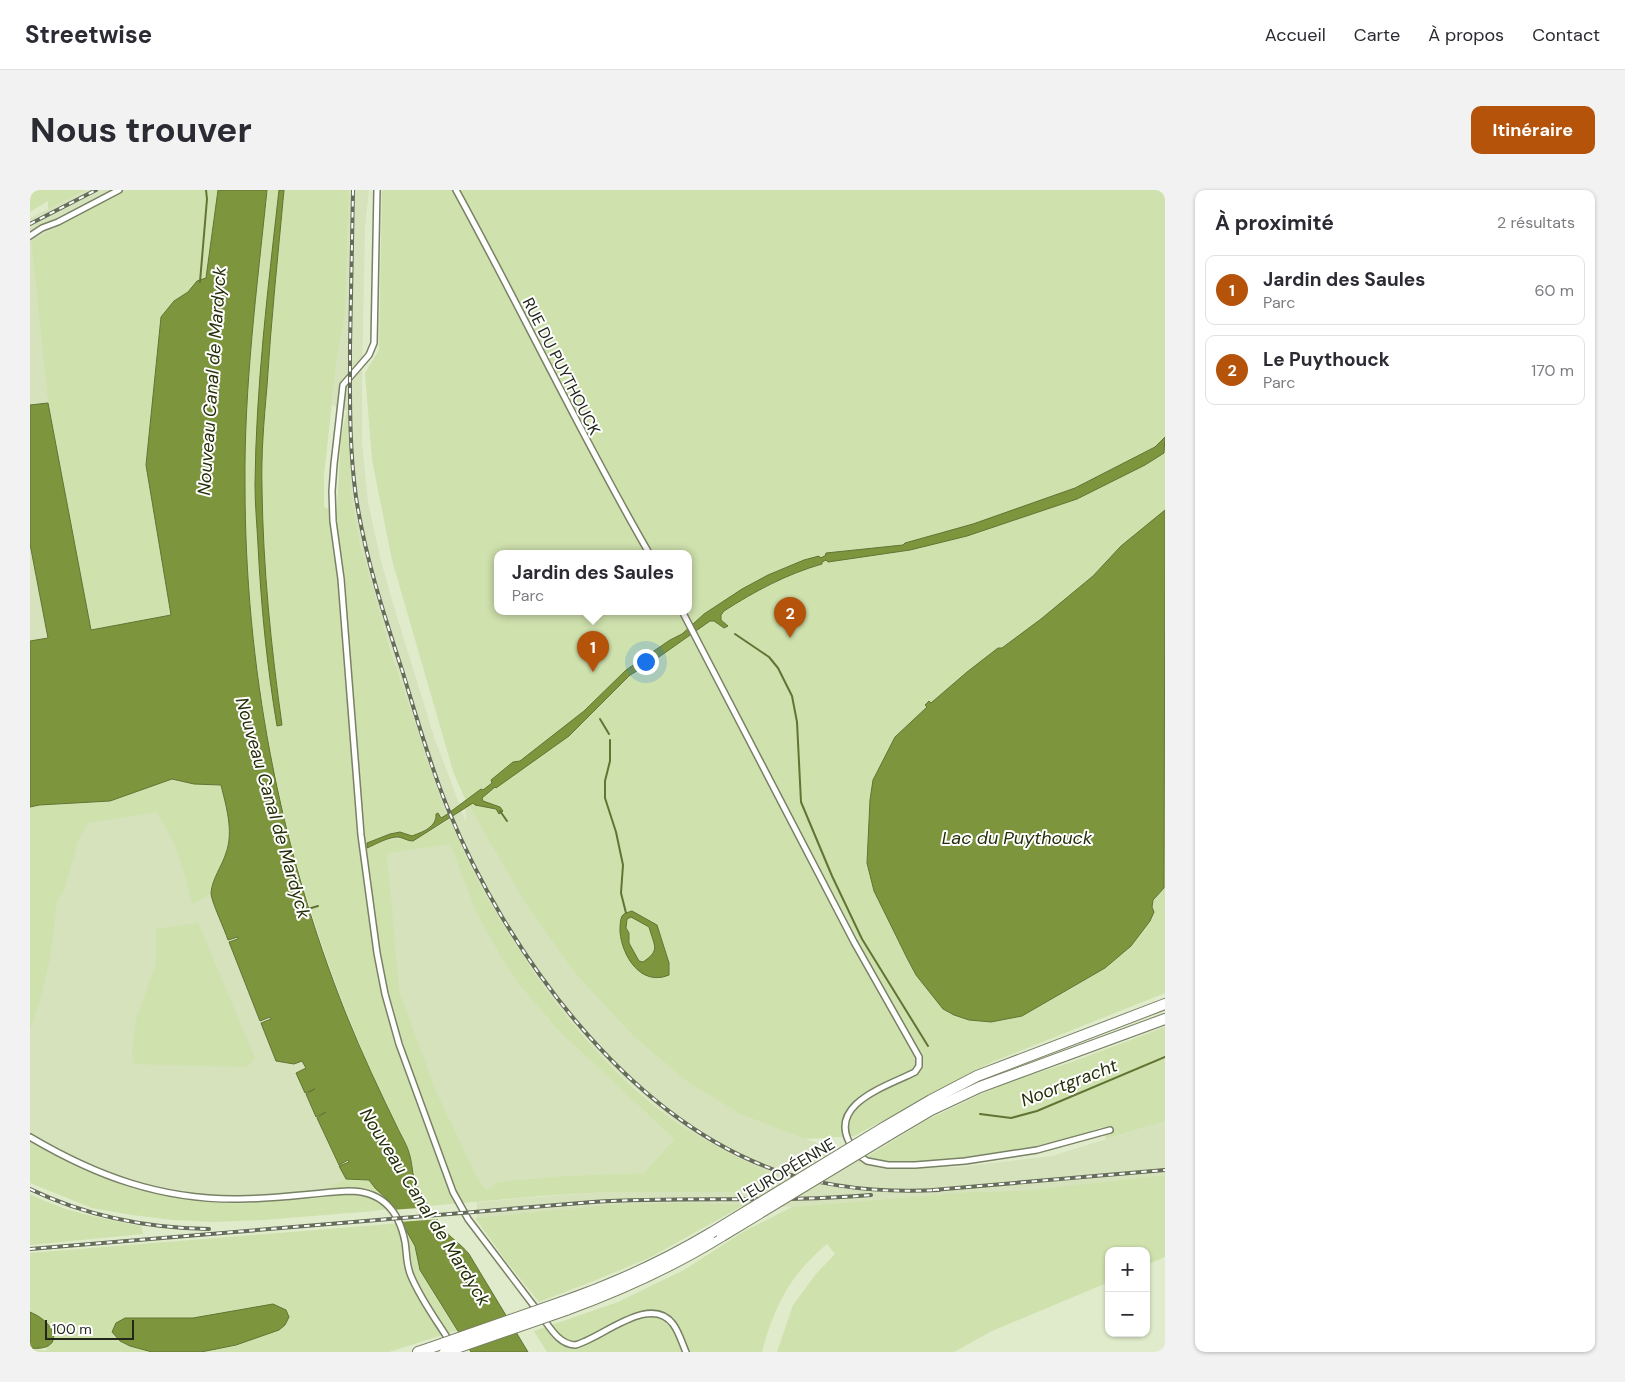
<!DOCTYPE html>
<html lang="fr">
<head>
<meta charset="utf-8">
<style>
  body { margin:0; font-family:"DM Sans",sans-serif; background:#f2f2f3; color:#2b2b33 }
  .controls { position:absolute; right:15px; bottom:15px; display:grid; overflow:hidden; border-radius:10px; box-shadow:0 1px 4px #0004 }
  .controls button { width:45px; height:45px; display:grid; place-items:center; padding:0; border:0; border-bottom:1px solid #e1e1e2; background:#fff; color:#2b2b33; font:25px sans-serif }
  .scale { position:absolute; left:15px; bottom:12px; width:89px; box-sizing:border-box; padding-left:5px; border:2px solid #22261b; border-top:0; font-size:14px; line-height:18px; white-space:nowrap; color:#22261b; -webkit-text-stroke:4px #fff; paint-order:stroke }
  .you { position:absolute; left:615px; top:471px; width:18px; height:18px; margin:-12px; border:4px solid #fff; border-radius:50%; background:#1a73e8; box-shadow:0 0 0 8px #1a73e833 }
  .badge { display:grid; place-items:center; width:32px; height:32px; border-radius:50%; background:#b45309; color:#fff; font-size:16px; font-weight:700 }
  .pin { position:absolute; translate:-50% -41px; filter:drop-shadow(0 1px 2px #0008) }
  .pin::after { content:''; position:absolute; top:26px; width:18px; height:15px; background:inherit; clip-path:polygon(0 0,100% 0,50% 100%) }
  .popup { position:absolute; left:464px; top:360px; width:198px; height:65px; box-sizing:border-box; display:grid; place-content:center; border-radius:10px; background:#fff; filter:drop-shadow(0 1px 4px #0005); font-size:16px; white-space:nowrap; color:#7c7c81 }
  .popup b { font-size:19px; color:#2b2b33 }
  .popup::after { content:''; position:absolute; left:50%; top:100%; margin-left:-10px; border:10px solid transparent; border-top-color:#fff }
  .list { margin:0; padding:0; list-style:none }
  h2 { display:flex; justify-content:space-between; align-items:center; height:65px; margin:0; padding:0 20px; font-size:21px }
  h2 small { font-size:16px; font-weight:400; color:#7c7c81 }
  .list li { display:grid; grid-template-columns:32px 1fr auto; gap:15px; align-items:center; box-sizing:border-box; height:70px; margin:0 10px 10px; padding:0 10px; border:1px solid #e1e1e2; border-radius:10px }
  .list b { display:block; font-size:19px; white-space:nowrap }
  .list p { margin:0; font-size:16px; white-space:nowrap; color:#7c7c81 }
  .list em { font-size:16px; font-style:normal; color:#7c7c81 }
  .map { position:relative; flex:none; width:1135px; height:1162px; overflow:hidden; border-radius:10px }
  header { display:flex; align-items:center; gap:30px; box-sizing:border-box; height:70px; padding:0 25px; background:#fff; border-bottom:1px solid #e1e1e2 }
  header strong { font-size:24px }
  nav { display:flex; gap:28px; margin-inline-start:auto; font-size:18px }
  .intro { display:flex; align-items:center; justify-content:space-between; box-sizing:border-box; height:120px; padding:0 30px }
  h1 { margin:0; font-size:35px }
  .button { padding:12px 22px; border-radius:10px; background:#b45309; color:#fff; font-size:18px; font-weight:700 }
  main { display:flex; gap:30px; padding:0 30px }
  aside { flex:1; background:#fff; border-radius:10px; box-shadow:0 1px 4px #0004 }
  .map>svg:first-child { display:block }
  .built { fill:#d5e2bb }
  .green { fill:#cfe1ad; fill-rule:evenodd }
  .water { fill:#7d953d; stroke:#627433; fill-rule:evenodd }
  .pier { fill:#e0ebcb }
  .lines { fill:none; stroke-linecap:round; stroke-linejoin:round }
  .stream { stroke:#627433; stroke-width:2 }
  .street-casing { stroke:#788165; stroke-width:8 }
  .highway-casing { stroke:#788165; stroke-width:12 }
  .street { stroke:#fff; stroke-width:5 }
  .highway { stroke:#fff; stroke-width:10 }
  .rail-casing { stroke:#656c59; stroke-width:4 }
  .rail { stroke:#fff; stroke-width:2; stroke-dasharray:5.5; stroke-linecap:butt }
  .highway-bridge-casing { stroke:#788165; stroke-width:12; stroke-linecap:butt }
  .highway-bridge { stroke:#fff; stroke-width:10 }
  .labels { text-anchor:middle; stroke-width:4; stroke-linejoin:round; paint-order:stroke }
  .street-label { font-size:16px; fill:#22261b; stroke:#fff }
  .water-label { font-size:18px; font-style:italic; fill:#242e08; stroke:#fff }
</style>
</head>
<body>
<header>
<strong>Streetwise</strong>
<nav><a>Accueil</a><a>Carte</a><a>À propos</a><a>Contact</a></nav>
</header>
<div class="intro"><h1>Nous trouver</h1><a class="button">Itinéraire</a></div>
<main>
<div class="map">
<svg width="1135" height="1162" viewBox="0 0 1135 1162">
  <rect width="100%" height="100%" fill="#e0ebcb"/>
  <g class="built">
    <polygon points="56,0 96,0 1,51 18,213 0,215 0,28"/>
    <polygon points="319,0 339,0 335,37 332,187 332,253 338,312 350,367 361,407 404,547 436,632 435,609 495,713 544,782 603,846 659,893 710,924 775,949 870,978 930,977 1022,966 1135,931 1135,985 992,1001 940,1002 762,1017 664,1017 447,1030 447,1012 576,1002 734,1002 698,964 661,942 625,915 593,887 567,861 528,815 490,762 467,725 443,682 427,645 416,625 375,502 347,415 330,354 322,306 317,221 302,215 307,168 315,124"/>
    <polygon points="0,354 18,448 0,451"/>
    <polygon points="191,595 199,750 207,747 208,749 199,753 230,831 241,827 242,829 232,833 272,870 276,878 266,883 285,899 276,904 285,926 296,922 296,923 287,928 308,974 318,970 319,971 310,976 316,989 301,995 301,1007 209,1014 161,1011 103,999 59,982 0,951 0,617 9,615 72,612"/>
    <polygon points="420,654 446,722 472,769 487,792 530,842 644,949 614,983 531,986 468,992 456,1000 448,989 406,901 368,801 357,662"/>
  </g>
  <g class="green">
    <polygon points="0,0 56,0 18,19 18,11 0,22"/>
    <polygon points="96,0 188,0 176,88 167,91 158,102 144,111 131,127 116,275 141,425 61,440 18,213 1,51"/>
    <path d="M237,0h12l-14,130 -8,107 -2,59 6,116 21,123c-11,-79 -19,-158 -20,-237 -1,-35 2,-71 5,-106 4,-64 11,-128 17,-192h65l-4,124 -8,44 -13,117v32l13,5 4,-75 6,-27 5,86 8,48 29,101 57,170 -5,3 -2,-2 -5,8 -22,12 -12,-4 -13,8c15,-5 15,2 26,1l36,-21c9,16 15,33 24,51 7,15 15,29 24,43 47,81 115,169 196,219 29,18 60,33 91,47l-20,12h-158l-64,4 -113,10c-5,-9 -12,-18 -15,-28 -3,-8 -2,-17 -5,-26 -4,-11 -11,-22 -16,-33 -96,-200 -148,-413 -148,-635 -1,-98 12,-196 22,-294zM420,654l26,68 26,47 15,23 43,50 114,107 -30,34 -83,3 -63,6 -12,8 -8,-11 -42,-88 -37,-100 -12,-138z"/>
    <path d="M352,0h783v803l-173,69 -138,74 -49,3 -65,-25 -51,-31 -56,-47 -59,-64 -49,-69 -60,-104 -12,-28 -61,-211 -20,-100 -7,-87 14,-23zM468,363h190v58h-190z"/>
    <path d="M142,589l22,5 27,1c5,21 12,44 6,66 -2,8 -8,16 -11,25 -7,16 -4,22 -24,27 -8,-33 -16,-63 -36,-91l-68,11 -10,17 -13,48 -8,13 -7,58 -11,44 -9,27v-223l9,-2 71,-4z"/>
    <polygon points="168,733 225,868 217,877 104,874 102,860 107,826 126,774 126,739"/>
    <polygon points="1135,837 1135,931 1076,949 1072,937 1051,945 1002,957 960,965 897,971 872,978 835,968 895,931 951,904 979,892 1042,872"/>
    <path d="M0,951l59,31 44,17 58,12 48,3 92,-7v-12l15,-6 23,1c6,11 18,17 24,28l-19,3 -110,9 -51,2 -40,-2 -41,-5 -40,-7 -62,-25z"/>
    <path d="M1135,985v82l-19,8v-14h-37v31l-117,49 -38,21h-177l16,-47 23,-31 19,-20 -8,-10c-38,32 -52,61 -65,108h-215l-13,-21 84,-29 41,-20 25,-12 59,-38 49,-25 178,-15 52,-1z"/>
    <path d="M0,1004c34,18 74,25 111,32l2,8 -113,11z"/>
    <polygon points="656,1013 714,1015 619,1068 561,1092 509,1112 479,1075 445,1028 581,1015"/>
    <polygon points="372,1033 386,1059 390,1080 428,1140 359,1162 0,1162 0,1158 14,1161 17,1160 4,1123 0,1122 0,1063"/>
  </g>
  <g class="water">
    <path d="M188,0h49c-10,98 -23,196 -22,295 0,181 34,361 101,529 16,40 34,78 53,117 4,8 9,16 11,25 2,7 2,15 4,22 5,15 19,35 28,49 7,10 19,17 27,27l59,98h-57l-51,-82 -5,-24 -25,-44 -15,-14 -6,-8 -23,-1 -7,-13 10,-4 -1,-2 -9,5 -22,-47 9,-6 -10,5 -10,-23 9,-5 -10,4 -9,-20 10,-5 -4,-7 -8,3 -18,-3 -15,-38 10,-4 -1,-2 -10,4 -31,-79 9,-3v-2l-10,3c-3,-10 -17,-39 -17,-47 1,-14 11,-27 15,-40 8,-22 0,-47 -5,-68l-27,-1 -22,-5 -62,22 -71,4 -9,2v-166l18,-3 -18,-94v-139l18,-2 43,227 80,-15 -25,-150 15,-148 13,-16 14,-9 9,-11 9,-3z"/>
    <path d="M249,0h5c-6,65 -13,131 -17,196 -3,34 -6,68 -5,102 1,79 9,159 20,237l-5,1c-10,-60 -16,-120 -19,-181 -1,-20 -3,-40 -3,-60 1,-99 13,-197 24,-295z"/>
    <path d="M1135,247l-1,16 -19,12 -68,34 -110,37 -57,14 -82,12 -2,-2 -4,2v2c-35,10 -67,27 -98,47l-3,4v5l7,6 -4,2 -10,-7h-4l-61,43 -19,11 -61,61 -73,52 -1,-1 -13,11 1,3 17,6 3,4 -4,3 -3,-5 -21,-4 -2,-2 -60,38c-6,0 -9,-3 -15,-4 -10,0 -22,7 -31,11v-5l23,-9 10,-2 12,4c10,-4 25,-9 24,-22l2,-1 3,5 5,-3 35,-26 2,1 9,-7 -1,-3 22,-18 7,-1 64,-50 42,-41 44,-30 12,-6 22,-20 38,-25 26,-14 36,-15 15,-4 1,2 5,-2 1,-3 77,-8 2,-2 68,-19 102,-36 80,-41z"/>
    <polygon points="1135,320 1134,698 1123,710 1122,717 1124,722 1120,731 1101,756 1075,778 992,826 961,832 939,830 924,825 913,819 886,785 877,768 844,701 837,673 840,610 843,590 865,547 897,517 895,515 899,511 901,513 937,482 968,458 972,458 1011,429 1063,386 1091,356"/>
    <path d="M602,721l25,14 12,38v12c-28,12 -47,-19 -49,-43 0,-5 0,-12 2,-16 2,-3 7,-4 10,-5zM601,727l18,10c5,19 12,23 -6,35l-4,-1 -10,-18v-10l-3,-5 1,-9z"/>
    <polygon points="243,1114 256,1120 259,1127 255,1135 249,1140 206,1155 171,1162 122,1162 100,1156 90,1151 82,1142 86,1133 95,1128 163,1128"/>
    <path d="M0,1122c29,12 34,40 0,36z"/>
  </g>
  <polygon class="pier" points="403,1017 410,1029 369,1032 361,1020"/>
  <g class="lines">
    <g class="stream">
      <polyline points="170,92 177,9 176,0"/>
      <polyline points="705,444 739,467 748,478 762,506 767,532 771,612 802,686 832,749 898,856"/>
      <polyline points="570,529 579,544"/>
      <polyline points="580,550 580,571 575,591 575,608 586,642 593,675 591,703 596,723"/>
      <polyline points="470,621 477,631"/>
      <polyline points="278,719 288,716"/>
      <polyline points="950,924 981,928 1007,921 1135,867"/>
    </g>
    <g class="street-casing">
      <g id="street">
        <polyline points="347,0 344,153 339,165 313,195 304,274 302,301 303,331 311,389 331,645 347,763 355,804 369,854 423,1002 438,1029 507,1120"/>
        <path d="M426,0c66,120 124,244 193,363"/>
        <polyline points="0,46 12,38 28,32 89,0"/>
        <path d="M652,421l172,331 65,115v9l-4,6c-27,14 -91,32 -63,75"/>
        <path d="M0,947c66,39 131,63 209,62 37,0 73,-6 110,-8 33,0 50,20 56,51 2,12 1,23 6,34 10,24 26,45 39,66"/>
        <polyline points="827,964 837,971 858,975 885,975 935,971 1007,960 1080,940"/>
        <path d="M512,1127c9,12 17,27 33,28 26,-6 75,-52 98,-21 6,8 9,19 13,28"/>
      </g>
    </g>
    <g class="highway-casing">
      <g id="highway">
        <polyline points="853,938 901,910 947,886 1135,814"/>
        <polyline points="857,946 901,920 950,897 1135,829"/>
        <path d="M532,1112c52,-18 102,-41 149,-69"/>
        <path d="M536,1120c55,-20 106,-43 156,-74"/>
        <polyline points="388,1162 400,1158"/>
      </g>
    </g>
    <use href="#street" class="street"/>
    <use href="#highway" class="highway"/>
    <g class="rail-casing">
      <g id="rail">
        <path d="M323,0c-1,52 -2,104 -3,157 0,50 -1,100 6,150 9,60 28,118 47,176 14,46 27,92 45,136 58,142 176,305 324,360 54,19 110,24 167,21"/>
        <polyline points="0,34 66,0"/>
        <path d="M0,999c56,27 117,39 179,40"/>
        <polyline points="903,1000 1135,980"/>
        <path d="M0,1059l563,-47c93,-6 186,1 278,-7"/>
      </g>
    </g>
    <use href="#rail" class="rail"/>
    <g class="highway-bridge-casing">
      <g id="highway-bridge">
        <polyline points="681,1043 853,938"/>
        <polyline points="692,1046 857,946"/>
        <polyline points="400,1158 532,1112"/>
        <polyline points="415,1162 536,1120"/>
      </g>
    </g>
    <use href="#highway-bridge" class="highway-bridge"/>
  </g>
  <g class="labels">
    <g class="street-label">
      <text transform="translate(532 176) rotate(63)" y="6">RUE DU PUYTHOUCK</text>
      <text transform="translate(756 980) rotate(-31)" y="6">L'EUROPÉENNE</text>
    </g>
    <g class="water-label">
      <text transform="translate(182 191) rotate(-86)" y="6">Nouveau Canal de Mardyck</text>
      <text transform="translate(243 618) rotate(74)" y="6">Nouveau Canal de Mardyck</text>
      <text x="987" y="654">Lac du Puythouck</text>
      <text transform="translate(1039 893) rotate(-21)" y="6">Noortgracht</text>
      <text transform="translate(395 1017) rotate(58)" y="6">Nouveau Canal de Mardyck</text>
    </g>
  </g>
</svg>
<div class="controls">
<button>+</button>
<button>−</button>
</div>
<div class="scale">100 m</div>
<div class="you"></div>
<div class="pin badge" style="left:563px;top:482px">1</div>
<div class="popup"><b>Jardin des Saules</b>Parc</div>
<div class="pin badge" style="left:760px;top:448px">2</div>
</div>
<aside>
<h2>À proximité<small>2 résultats</small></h2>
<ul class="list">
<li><span class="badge">1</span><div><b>Jardin des Saules</b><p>Parc</p></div><em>60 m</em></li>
<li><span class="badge">2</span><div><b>Le Puythouck</b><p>Parc</p></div><em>170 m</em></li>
</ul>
</aside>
</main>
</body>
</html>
